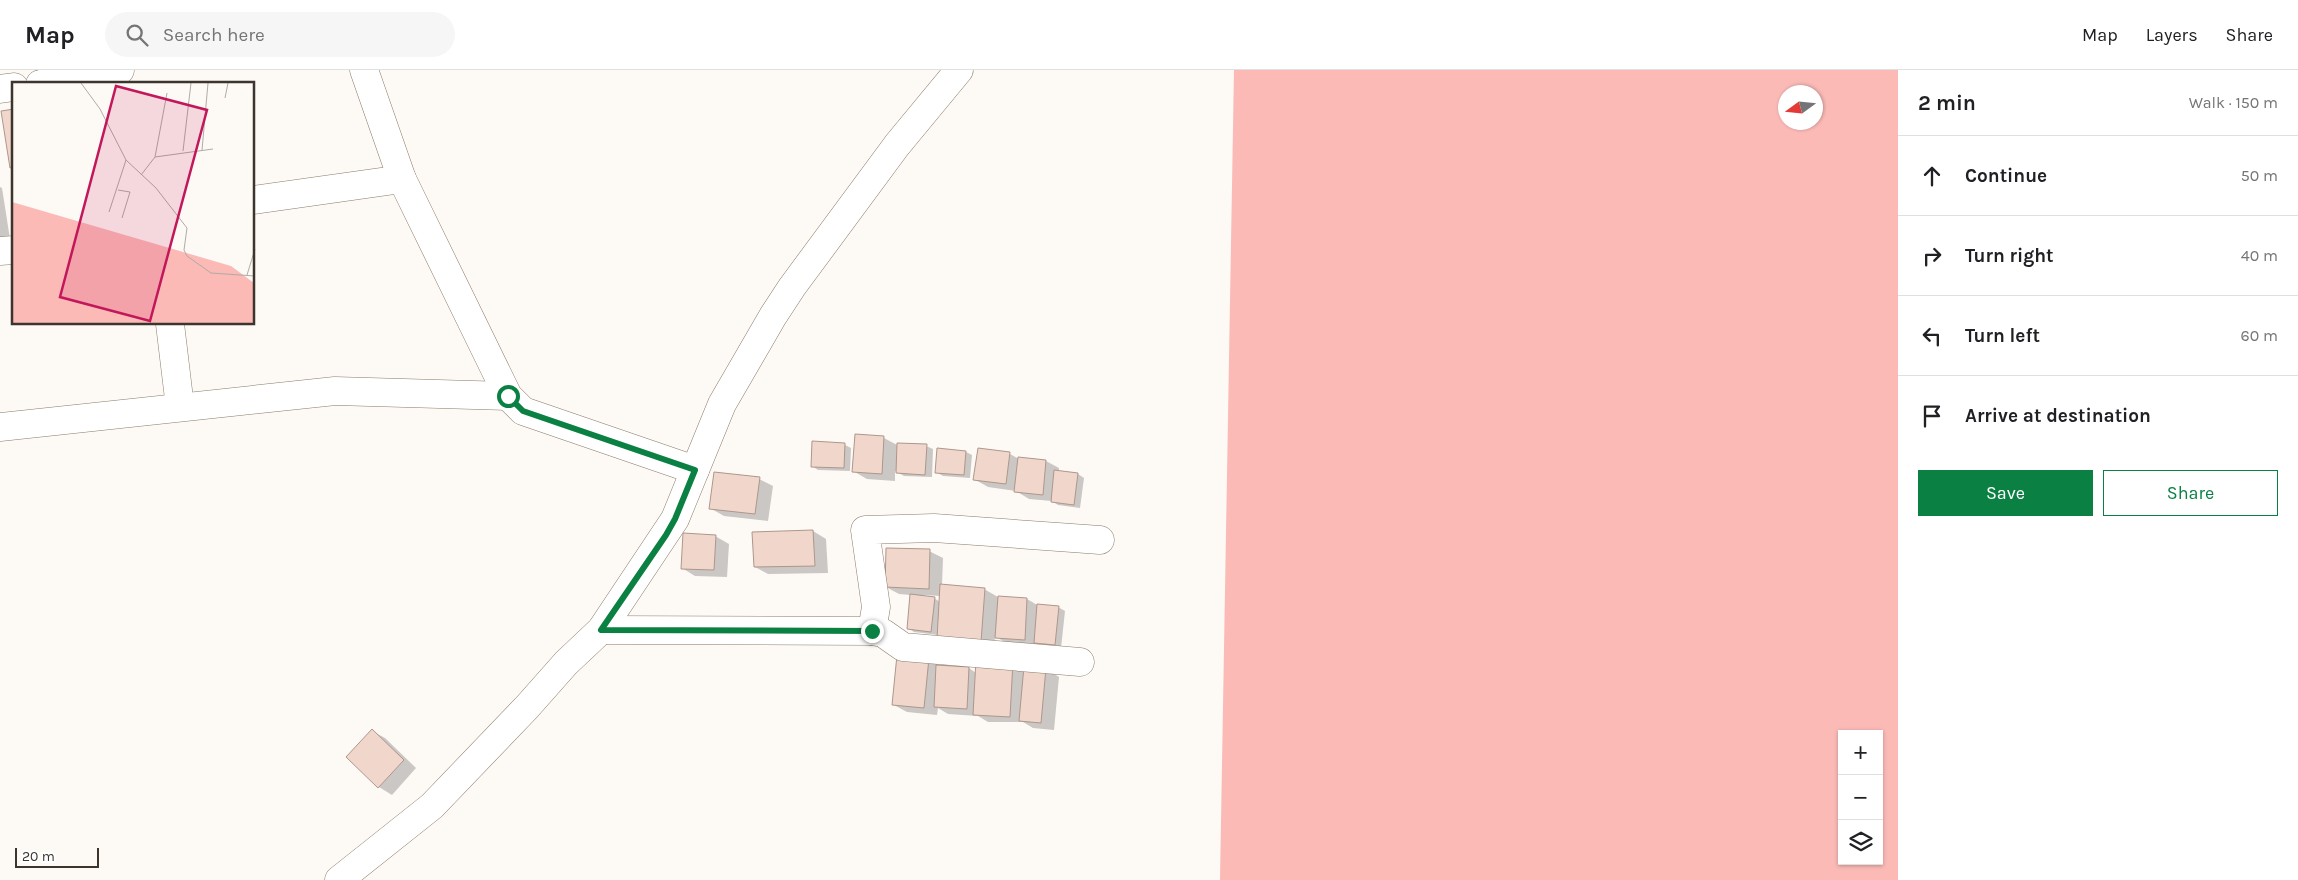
<!DOCTYPE html>
<html lang="en">
<head>
<meta charset="utf-8">
<style>
  body { margin:0; font-family:Karla,sans-serif; background:#f6f6f6; color:#202124 }
  .controls { position:absolute; right:15px; bottom:15px; display:grid; overflow:hidden; border-radius:0px; box-shadow:0 1px 4px #0004 }
  .controls button { width:45px; height:45px; display:grid; place-items:center; padding:0; border:0; border-bottom:1px solid #e0e0e0; background:#fff; color:#202124; font:25px sans-serif }
  .compass { position:absolute; left:1778px; top:15px; width:45px; height:45px; border-radius:50%; background:#fff; box-shadow:0 1px 4px #0004; rotate:255deg }
  .scale { position:absolute; left:15px; bottom:12px; width:84px; box-sizing:border-box; padding-left:5px; border:2px solid #3c352d; border-top:0; font-size:14px; line-height:18px; white-space:nowrap; color:#3c352d; -webkit-text-stroke:4px #fff; paint-order:stroke }
  .stop { position:absolute; width:15px; height:15px; margin:-11px; border:4px solid #0b8043; border-radius:50%; background:#fff }
  .stop.end { background:#0b8043; border-color:#fff; box-shadow:0 1px 5px #0008 }
  .list { margin:0; padding:0; list-style:none }
  h2 { display:flex; justify-content:space-between; align-items:center; height:65px; margin:0; padding:0 20px; font-size:21px }
  h2 small { font-size:16px; font-weight:400; color:#757577 }
  .list li { display:grid; grid-template-columns:32px 1fr auto; gap:15px; align-items:center; box-sizing:border-box; height:80px; padding:0 20px; border-top:1px solid #e0e0e0 }
  .list b { display:block; font-size:19px; white-space:nowrap }
  .list em { font-size:16px; font-style:normal; color:#757577 }
  .actions { display:flex; gap:10px; padding:15px 20px }
  .actions a { flex:1; padding:11px 0; border:1px solid #0b8043; border-radius:0px; text-align:center; font-size:18px; color:#0b8043 }
  .actions .main { background:#0b8043; color:#fff }
  .icon { flex:none; width:28px; height:28px; fill:none; stroke:currentColor; stroke-width:2; stroke-linecap:round; stroke-linejoin:round }
  .map { position:relative; flex:none; width:1898px; height:810px; overflow:hidden }
  header { display:flex; align-items:center; gap:30px; box-sizing:border-box; height:70px; padding:0 25px; background:#fff; border-bottom:1px solid #e0e0e0 }
  header strong { font-size:24px }
  nav { display:flex; gap:28px; margin-inline-start:auto; font-size:18px }
  .search { width:350px; height:45px; background:#f6f6f6; display:flex; align-items:center; gap:12px; box-sizing:border-box; padding:0 18px; border-radius:28px; color:#757577; font-size:19px }
  main { display:flex }
  aside { flex:1; background:#fff }
  .map>svg:first-child { display:block }
  .green { fill:#fbbab6; fill-rule:evenodd }
  .shadow { fill:#0003; fill-rule:evenodd }
  .building { fill:#f1d7cb; stroke:#ae968b }
  .lines { fill:none; stroke-linecap:round; stroke-linejoin:round }
  .street-casing { stroke:#8c7b6a; stroke-width:29 }
  .street { stroke:#fff; stroke-width:28 }
  .route { stroke:#0b8043; stroke-width:6 }
  .inset-road { fill:none; stroke:#b0aba5; stroke-width:1 }
  .view { fill:#c2185b; fill-opacity:0.15; stroke:#c2185b; stroke-width:2.5 }
  .inset-edge { fill:none; stroke:#3c352d; stroke-width:2.5 }
</style>
</head>
<body>
<header>
<strong>Map</strong>
<div class="search"><svg class="icon" aria-label="search" viewBox="0 0 24 24"><circle cx="10" cy="10" r="6"/><path d="M15 15l6 6"/></svg>Search here</div>
<nav><a>Map</a><a>Layers</a><a>Share</a></nav>
</header>
<main>
<div class="map">
<svg width="1898" height="810" viewBox="0 0 1898 810">
  <rect width="100%" height="100%" fill="#fdf9f5"/>
  <path class="green" d="M1234,0h664v810h-678zM1786,22h30v30h-30zM1842,664h37v127h-37z"/>
  <g class="shadow">
    <polygon points="0,117 2,118 10,169 0,171"/>
    <polygon points="856,365 884,368 899,376 926,376 933,379 932,407 904,406 895,401 895,411 867,409 853,401"/>
    <polygon points="845,375 851,378 850,401 818,400 812,396"/>
    <polygon points="938,380 966,382 972,385 970,408 943,406 936,402"/>
    <polygon points="1010,384 1019,389 1046,391 1059,398 1059,401 1078,404 1084,408 1080,438 1058,435 1052,431 1029,429 1016,421 988,417 974,409"/>
    <polygon points="759,409 773,416 768,451 724,446 710,438"/>
    <polygon points="813,461 826,469 828,503 768,504 755,497 754,463"/>
    <polygon points="715,466 729,474 727,507 695,506 682,498"/>
    <path d="M929,481l14,7 -1,27 42,4 14,8 29,2 12,7 19,1 7,4 -4,37 -23,-4v3l-29,-2 -14,-9 -1,13 -56,-14 -24,-3 -6,-4 3,-33 -12,-1 -13,-7zM923,525l18,1 -1,6 -6,-4 -12,-1z"/>
    <polygon points="928,589 942,597 969,598 976,603 977,590 1046,599 1059,607 1054,660 1033,658 1023,652 988,652 978,646 948,644 938,638 937,645 907,642 894,635"/>
    <polygon points="372,661 385,668 416,698 392,725 379,717"/>
  </g>
  <g class="building">
    <polygon points="14,39 14,97 10,98 1,41"/>
    <polygon points="855,364 884,366 882,404 852,402"/>
    <polygon points="812,371 845,373 844,398 811,397"/>
    <polygon points="897,373 927,374 925,405 896,403"/>
    <polygon points="937,378 966,381 964,405 935,403"/>
    <polygon points="978,378 1010,382 1006,414 973,410"/>
    <polygon points="1018,387 1046,390 1043,425 1014,422"/>
    <polygon points="1054,400 1078,403 1074,435 1051,432"/>
    <polygon points="714,402 760,407 755,444 709,439"/>
    <polygon points="813,460 815,496 754,497 752,462"/>
    <polygon points="683,463 716,465 714,500 681,499"/>
    <polygon points="886,478 930,479 929,519 885,517"/>
    <polygon points="940,514 985,518 981,572 937,569"/>
    <polygon points="910,524 935,527 931,562 907,559"/>
    <polygon points="998,526 1027,528 1025,570 995,568"/>
    <polygon points="1037,534 1059,536 1055,575 1034,573"/>
    <polygon points="897,585 929,588 924,638 892,635"/>
    <polygon points="976,589 1013,591 1010,647 973,645"/>
    <polygon points="936,595 969,597 967,639 934,637"/>
    <polygon points="1024,596 1046,598 1041,653 1019,651"/>
    <polygon points="372,659 404,690 378,718 346,687"/>
  </g>
  <g class="lines">
    <g class="street-casing">
      <g id="street">
        <polyline points="364,0 402,109 508,326 523,341 695,400"/>
        <polyline points="40,14 90,7 120,0"/>
        <polyline points="0,19 14,17"/>
        <polyline points="254,130 402,109"/>
        <polyline points="0,181 14,180"/>
        <polyline points="170,254 180,337"/>
        <polyline points="0,357 335,321 508,326"/>
        <polyline points="601,560 872,561 883,563 903,577 1080,592"/>
        <polyline points="872,561 876,537 865,460 934,458 1100,470"/>
        <polyline points="339,810 432,736 527,637 566,593 601,560 675,449 722,334 773,246 792,217 897,75 959,0"/>
      </g>
    </g>
    <use href="#street" class="street"/>
  </g>
  <g class="lines">
    <polyline class="route" points="508,326 523,341 695,400 675,449 666,465 601,560 872,561"/>
  </g>
  <g transform="translate(12 12)">
    <rect width="242" height="242" fill="#fdf9f5"/>
    <path d="M0,120l219,64 23,17v41h-242z" fill="#fbbab6"/>
    <path class="inset-road" d="M69,1l19,26 26,51 30,28 31,40 -3,22 3,6 24,17 44,3M213,16l3,-15M190,68l6,-67M171,69l8,-68M143,75l12,-64M129,93l14,-18 58,-8M106,108l12,2 -8,26M97,130l17,-52M235,193l8,-26"/>
    <path class="view" d="M104,4l91,24 -57,211 -90,-24z"/>
    <rect width="242" height="242" class="inset-edge"/>
  </g>
</svg>
<div class="controls">
<button>+</button>
<button>−</button>
<button><svg class="icon" aria-label="layers" viewBox="0 0 24 24"><path d="M12 4l9 5-9 5-9-5zM3 14l9 5 9-5"/></svg></button>
</div>
<svg class="compass" viewBox="-18 -18 36 36"><path d="M0-13l5 13h-10z" fill="#e53935"/><path d="M0 13l5-13h-10z" fill="#757577"/></svg>
<div class="scale">20 m</div>
<div class="stop" style="left:508px;top:326px"></div>
<div class="stop end" style="left:872px;top:561px"></div>
</div>
<aside>
<h2>2 min<small>Walk · 150 m</small></h2>
<ul class="list">
<li><svg class="icon" aria-label="ahead" viewBox="0 0 24 24"><path d="M12 20V5M6 11l6-6 6 6"/></svg><div><b>Continue</b></div><em>50 m</em></li>
<li><svg class="icon" aria-label="right" viewBox="0 0 24 24"><path d="M7 20v-9h11M14 6l5 5-5 5"/></svg><div><b>Turn right</b></div><em>40 m</em></li>
<li><svg class="icon" aria-label="left" viewBox="0 0 24 24"><path d="M17 20v-9H6M10 6l-5 5 5 5"/></svg><div><b>Turn left</b></div><em>60 m</em></li>
<li><svg class="icon" aria-label="arrive" viewBox="0 0 24 24"><path d="M6 21V4h12l-3 4 3 4H6"/></svg><div><b>Arrive at destination</b></div></li>
</ul>
<div class="actions"><a class="main">Save</a><a>Share</a></div>
</aside>
</main>
</body>
</html>
